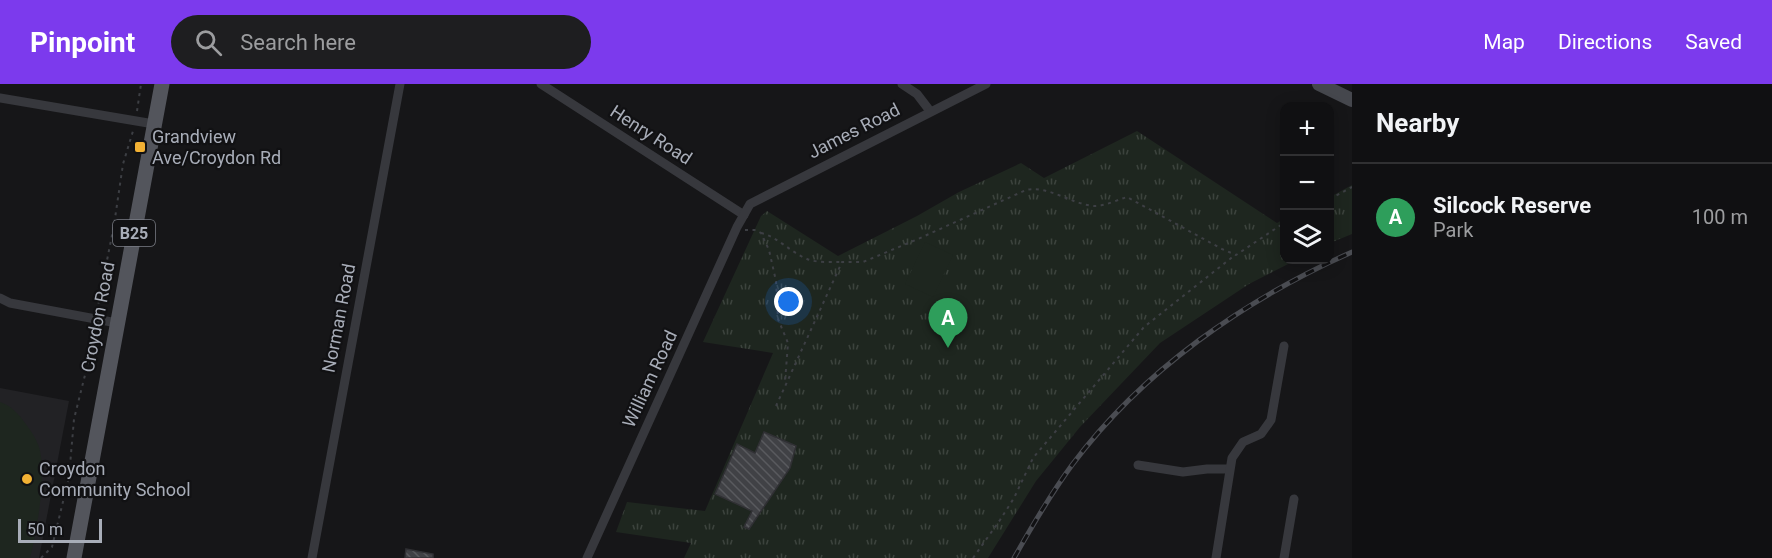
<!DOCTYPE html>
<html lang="en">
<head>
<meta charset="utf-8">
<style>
  body { margin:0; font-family:Roboto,sans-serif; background:#1e1e20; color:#f1f3f6 }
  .controls { position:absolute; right:18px; top:18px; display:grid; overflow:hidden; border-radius:12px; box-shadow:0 3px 15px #0003 }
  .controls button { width:54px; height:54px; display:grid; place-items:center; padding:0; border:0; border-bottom:2px solid #303032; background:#101012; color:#f1f3f6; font:30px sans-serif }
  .scale { position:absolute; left:18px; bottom:15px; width:84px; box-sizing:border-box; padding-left:6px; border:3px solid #a8adb8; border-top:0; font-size:16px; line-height:21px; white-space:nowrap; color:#a8adb8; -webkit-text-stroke:4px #111113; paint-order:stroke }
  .you { position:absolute; left:789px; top:218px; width:21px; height:21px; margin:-15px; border:4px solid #fff; border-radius:50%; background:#1a73e8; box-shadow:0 0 0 9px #1a73e833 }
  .badge { display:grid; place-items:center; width:39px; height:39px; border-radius:50%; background:#7c3aed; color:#fff; font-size:20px; font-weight:700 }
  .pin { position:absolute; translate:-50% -50px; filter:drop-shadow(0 2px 3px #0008) }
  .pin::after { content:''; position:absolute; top:32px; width:21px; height:18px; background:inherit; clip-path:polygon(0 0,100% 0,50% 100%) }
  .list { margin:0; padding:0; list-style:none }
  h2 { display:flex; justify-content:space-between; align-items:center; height:78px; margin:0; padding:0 24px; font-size:26px }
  h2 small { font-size:20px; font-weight:400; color:#9c9d9f }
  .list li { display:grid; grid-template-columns:39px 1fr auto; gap:18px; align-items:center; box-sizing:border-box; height:108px; padding:0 24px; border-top:2px solid #303032 }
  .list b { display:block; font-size:22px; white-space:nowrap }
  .list p { margin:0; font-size:20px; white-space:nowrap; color:#9c9d9f }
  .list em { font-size:20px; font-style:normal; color:#9c9d9f }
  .icon { flex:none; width:33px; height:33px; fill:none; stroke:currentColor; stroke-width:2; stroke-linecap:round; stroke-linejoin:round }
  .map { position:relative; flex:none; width:1352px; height:474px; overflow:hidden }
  header { display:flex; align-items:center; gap:36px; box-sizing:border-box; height:84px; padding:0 30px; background:#7c3aed; color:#fff }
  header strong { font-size:28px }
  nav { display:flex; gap:33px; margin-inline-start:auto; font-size:21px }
  .search { width:420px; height:54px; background:#1e1e20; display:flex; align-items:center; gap:15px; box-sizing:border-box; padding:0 21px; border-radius:33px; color:#9c9d9f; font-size:22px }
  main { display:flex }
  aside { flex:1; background:#101012 }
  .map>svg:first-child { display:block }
  .built { fill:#222225 }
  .grass { fill:url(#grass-tufts) }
  .pitch { fill:#1e261f }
  .building { fill:url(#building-back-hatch); stroke:#303034; stroke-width:1.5 }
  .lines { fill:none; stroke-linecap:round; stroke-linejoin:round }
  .path { stroke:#3d3f44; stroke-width:2; stroke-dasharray:3 4.5; stroke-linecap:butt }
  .minor { stroke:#37383d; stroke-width:9 }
  .secondary { stroke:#45474d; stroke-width:14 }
  .primary { stroke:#53555c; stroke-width:15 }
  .rail-casing { stroke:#4a4c52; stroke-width:5 }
  .rail { stroke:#111113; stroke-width:3; stroke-dasharray:9; stroke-linecap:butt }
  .poi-dot { fill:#f2b134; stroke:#111113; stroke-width:2 }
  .labels { text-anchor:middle; stroke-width:4.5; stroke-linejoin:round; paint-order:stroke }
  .shield { fill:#111113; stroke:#7b7e86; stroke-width:1.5 }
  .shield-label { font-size:16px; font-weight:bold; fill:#a8adb8 }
  .street-label { font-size:18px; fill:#a8adb8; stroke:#111113 }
  .poi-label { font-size:18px; fill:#a8adb8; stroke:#111113; text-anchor:start }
</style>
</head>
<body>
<header>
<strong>Pinpoint</strong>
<div class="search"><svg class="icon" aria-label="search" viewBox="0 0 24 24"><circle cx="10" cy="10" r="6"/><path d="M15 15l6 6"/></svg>Search here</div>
<nav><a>Map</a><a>Directions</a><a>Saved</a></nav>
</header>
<main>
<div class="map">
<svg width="1352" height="474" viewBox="0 0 1352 474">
  <defs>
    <pattern id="grass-tufts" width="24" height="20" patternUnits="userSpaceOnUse" patternTransform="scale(1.5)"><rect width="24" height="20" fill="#1e261f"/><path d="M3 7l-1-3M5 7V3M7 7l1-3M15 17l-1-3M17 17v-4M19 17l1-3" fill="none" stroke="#3c433d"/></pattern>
    <pattern id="building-back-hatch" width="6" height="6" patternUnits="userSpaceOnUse" patternTransform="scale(1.5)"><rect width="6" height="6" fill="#404145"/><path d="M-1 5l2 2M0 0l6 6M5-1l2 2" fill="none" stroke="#595a5e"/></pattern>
  </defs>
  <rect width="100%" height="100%" fill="#161618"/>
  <polygon class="built" points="0,304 69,317 39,474 0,474"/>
  <g class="grass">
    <polygon points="1137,47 1277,139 1284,135 1284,176 1296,176 1249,200 1160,259 1080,343 1036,397 988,474 684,474 691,459 616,448 627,418 705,427 773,269 703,258 761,132 767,127 838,172 917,132 959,108 1021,79 1044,94"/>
    <polygon points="1352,101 1352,150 1330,159 1330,113"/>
  </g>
  <g class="pitch">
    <polygon points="925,158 953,171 933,213 905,200"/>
    <path d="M0,318c10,3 19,12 25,21 6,8 13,18 15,28 6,27 -3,80 -10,107h-30z"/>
  </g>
  <g class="building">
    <polygon points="764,348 796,362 790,384 749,445 744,443 752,427 715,410 737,360 755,369"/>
    <polygon points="406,465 433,470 433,474 405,474"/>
  </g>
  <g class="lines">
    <g class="path">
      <polyline points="137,27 141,0"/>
      <polyline points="1330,115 1352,103"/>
      <polyline points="745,146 756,146 761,149 769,166 776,197 778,235 788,259 785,298"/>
      <path d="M761,149c17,4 29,19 46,26 10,4 24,3 35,3"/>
      <polyline points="97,227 114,141 123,80 133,47"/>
      <path d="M776,322l66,-144h21l55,-23 108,-49c23,-5 46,15 69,16 10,0 22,-6 32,-9l95,52 14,6 48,-32"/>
      <polyline points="41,474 52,463 69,393 74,335 91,267 94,244"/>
      <polyline points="973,474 1000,436 1014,414 1033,374 1144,243 1235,171"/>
    </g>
    <g class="minor">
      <polyline points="541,0 744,131"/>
      <polyline points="902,0 917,10 930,27"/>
      <polyline points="0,14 154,40"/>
      <polyline points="0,214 10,219 117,239"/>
      <polyline points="1138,381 1183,388 1207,385 1229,385"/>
      <polyline points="312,474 400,0"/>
      <polyline points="587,474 737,143 750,120 986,0"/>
      <polyline points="1216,474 1232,374 1243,358 1261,350 1271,336 1284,262"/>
      <polyline points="1284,474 1294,415"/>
    </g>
    <polyline class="secondary" points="1319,0 1352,16"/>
    <polyline class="primary" points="74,474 162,0"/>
    <g class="rail-casing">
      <path id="rail" d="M1014,474c18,-32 36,-63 58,-93 71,-95 172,-165 280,-213"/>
    </g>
    <use href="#rail" class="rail"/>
  </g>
  <g class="poi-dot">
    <rect x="134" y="57" width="12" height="12" rx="3"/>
    <circle cx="27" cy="395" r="6"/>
  </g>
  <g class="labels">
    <rect class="shield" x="113" y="136" width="42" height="26" rx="4.5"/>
    <g class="shield-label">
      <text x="134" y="155">B25</text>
    </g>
    <g class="street-label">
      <text transform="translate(854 47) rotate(-27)" y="6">James Road</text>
      <text transform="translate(651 51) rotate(33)" y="6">Henry Road</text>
      <text transform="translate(98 233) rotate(-79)" y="6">Croydon Road</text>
      <text transform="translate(339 234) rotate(-79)" y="6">Norman Road</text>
      <text transform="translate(650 295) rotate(-65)" y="6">William Road</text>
    </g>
    <g class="poi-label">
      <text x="152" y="59">Grandview<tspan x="152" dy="21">Ave/Croydon Rd</tspan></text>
      <text x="39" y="391">Croydon<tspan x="39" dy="21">Community School</tspan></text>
    </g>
  </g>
</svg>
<div class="controls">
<button>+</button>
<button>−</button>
<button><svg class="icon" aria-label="layers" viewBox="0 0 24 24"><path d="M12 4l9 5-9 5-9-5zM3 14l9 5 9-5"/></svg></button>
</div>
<div class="scale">50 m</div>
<div class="you"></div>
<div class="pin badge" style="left:948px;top:264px;background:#2e9e5b">A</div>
</div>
<aside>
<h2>Nearby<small></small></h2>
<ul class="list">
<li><span class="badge" style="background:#2e9e5b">A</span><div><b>Silcock Reserve</b><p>Park</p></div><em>100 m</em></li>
</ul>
</aside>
</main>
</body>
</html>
